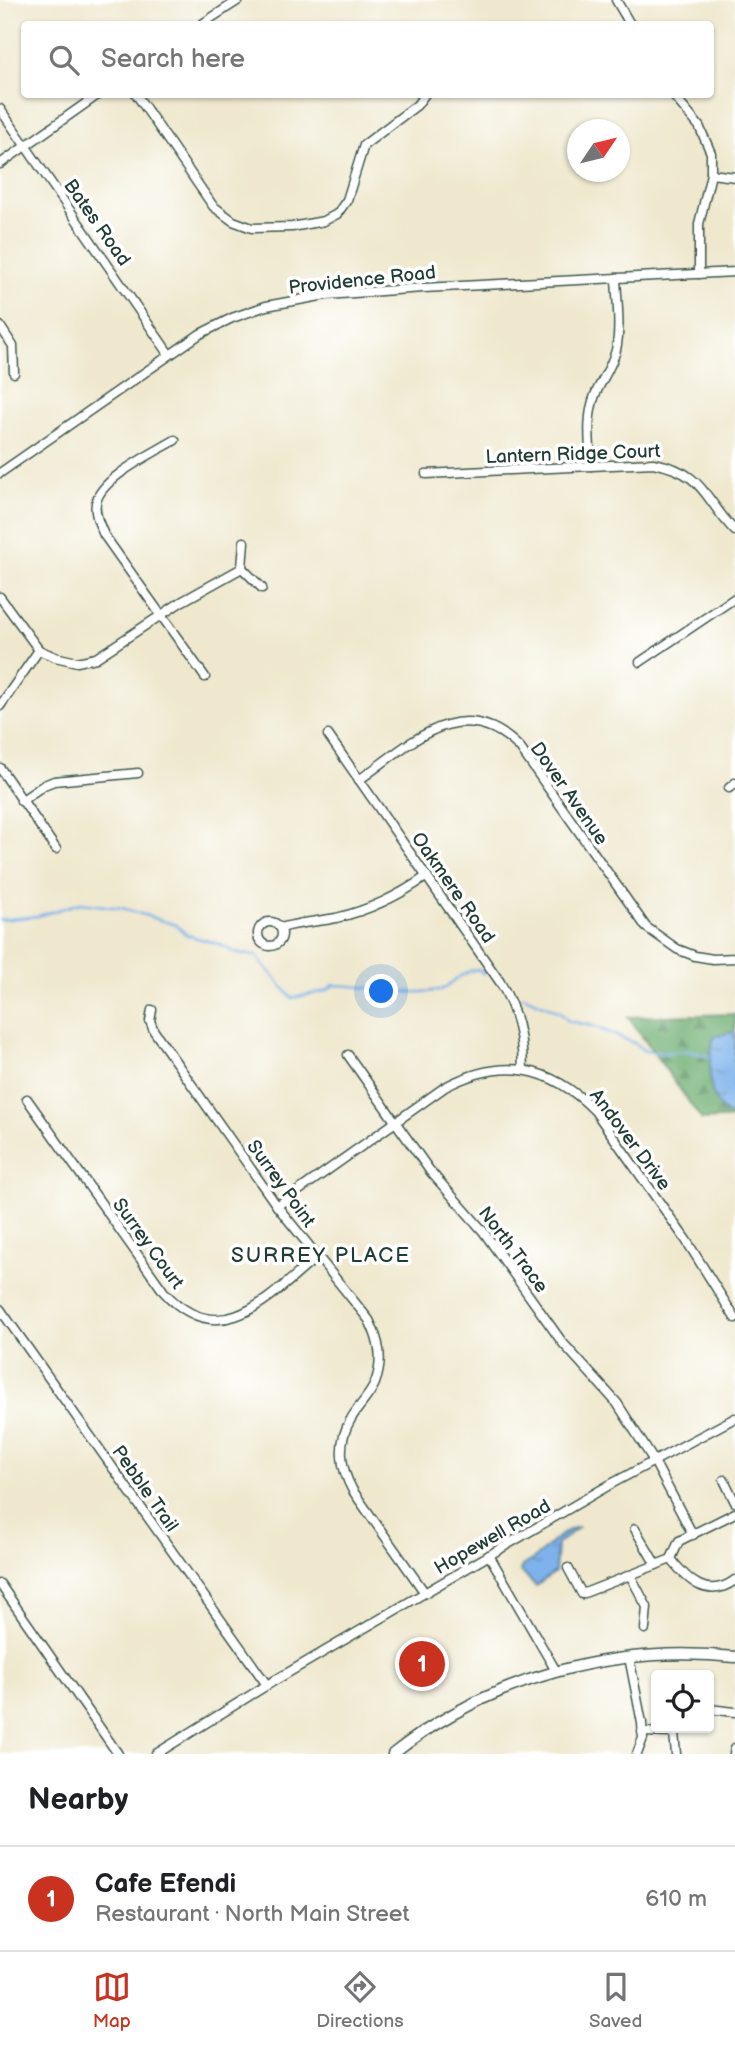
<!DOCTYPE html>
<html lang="en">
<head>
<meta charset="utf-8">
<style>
  body { margin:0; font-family:"Balsamiq Sans",sans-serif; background:#f6f6f6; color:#202124 }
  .controls { position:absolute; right:21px; bottom:21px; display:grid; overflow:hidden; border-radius:7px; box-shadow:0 2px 5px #0004 }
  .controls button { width:63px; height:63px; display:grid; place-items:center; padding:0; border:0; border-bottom:2px solid #e0e0e0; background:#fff; color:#202124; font:35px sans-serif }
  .compass { position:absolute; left:567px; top:119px; width:63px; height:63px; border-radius:50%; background:#fff; box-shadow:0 2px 5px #0004; rotate:55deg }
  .you { position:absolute; left:382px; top:992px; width:24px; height:24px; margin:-18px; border:5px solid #fff; border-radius:50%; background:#1a73e8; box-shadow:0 0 0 10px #1a73e833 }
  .badge { display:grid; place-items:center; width:46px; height:46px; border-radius:50%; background:#c8321e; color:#fff; font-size:23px; font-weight:700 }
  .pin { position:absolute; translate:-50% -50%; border:4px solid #fff; box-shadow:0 2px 7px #0006 }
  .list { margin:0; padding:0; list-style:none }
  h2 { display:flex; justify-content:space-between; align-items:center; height:91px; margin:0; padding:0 28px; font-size:30px }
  h2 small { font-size:23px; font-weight:400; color:#757577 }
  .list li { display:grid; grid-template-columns:46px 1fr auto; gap:21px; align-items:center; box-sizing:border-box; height:105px; padding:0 28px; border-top:2px solid #e0e0e0 }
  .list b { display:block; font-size:26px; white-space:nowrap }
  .list p { margin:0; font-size:23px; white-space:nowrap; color:#757577 }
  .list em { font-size:23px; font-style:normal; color:#757577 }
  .icon { flex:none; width:38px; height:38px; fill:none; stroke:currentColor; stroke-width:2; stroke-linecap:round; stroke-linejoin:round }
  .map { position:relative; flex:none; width:735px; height:1754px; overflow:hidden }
  .search { position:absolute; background:#fff; box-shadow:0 2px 5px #0004; left:21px; right:21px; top:21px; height:77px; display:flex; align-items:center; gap:18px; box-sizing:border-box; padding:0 24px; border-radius:7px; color:#757577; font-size:26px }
  .sheet { height:196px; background:#fff }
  nav { display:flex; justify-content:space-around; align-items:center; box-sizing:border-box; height:98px; border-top:2px solid #e0e0e0; background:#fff; font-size:19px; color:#757577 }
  nav a { display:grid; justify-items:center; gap:4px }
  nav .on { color:#c8321e }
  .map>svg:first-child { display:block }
  .forest { fill:url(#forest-firs); stroke:#467652; stroke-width:2 }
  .water { fill:url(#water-ripples); stroke:#4e7890; stroke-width:2 }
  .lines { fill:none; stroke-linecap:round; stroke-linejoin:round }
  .stream { stroke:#7eb2eb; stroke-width:2.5 }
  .minor-casing { stroke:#3e574b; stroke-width:11 }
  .major-casing { stroke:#3e574b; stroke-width:13 }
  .minor { stroke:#fff; stroke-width:8 }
  .major { stroke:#fff; stroke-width:10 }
  .labels { text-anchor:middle; stroke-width:7; stroke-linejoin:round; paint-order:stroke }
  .street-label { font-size:19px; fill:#1f3d34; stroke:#fff }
  .neighbourhood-label { font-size:21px; letter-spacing:2px; fill:#1f3d34; stroke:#fff }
</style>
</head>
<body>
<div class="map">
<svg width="735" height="1754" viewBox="0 0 735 1754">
  <defs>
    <pattern id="forest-firs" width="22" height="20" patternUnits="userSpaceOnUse" patternTransform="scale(1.75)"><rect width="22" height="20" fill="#6eae71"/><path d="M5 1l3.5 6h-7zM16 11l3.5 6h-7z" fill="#5a8f5e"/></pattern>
    <pattern id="water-ripples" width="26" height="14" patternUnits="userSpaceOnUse" patternTransform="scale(1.75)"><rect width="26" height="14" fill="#7eb2eb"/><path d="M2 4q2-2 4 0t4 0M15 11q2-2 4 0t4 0" fill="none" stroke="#6792bf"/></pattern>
  </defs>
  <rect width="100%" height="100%" fill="#fff"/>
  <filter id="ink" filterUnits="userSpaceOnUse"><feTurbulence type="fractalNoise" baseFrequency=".0143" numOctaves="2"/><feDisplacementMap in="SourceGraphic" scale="14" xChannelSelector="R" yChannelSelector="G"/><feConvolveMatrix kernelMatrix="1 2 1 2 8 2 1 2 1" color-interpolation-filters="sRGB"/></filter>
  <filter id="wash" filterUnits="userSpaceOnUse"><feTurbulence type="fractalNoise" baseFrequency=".00686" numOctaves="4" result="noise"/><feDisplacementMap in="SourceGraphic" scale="28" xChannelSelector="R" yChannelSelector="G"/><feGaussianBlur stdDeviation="1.57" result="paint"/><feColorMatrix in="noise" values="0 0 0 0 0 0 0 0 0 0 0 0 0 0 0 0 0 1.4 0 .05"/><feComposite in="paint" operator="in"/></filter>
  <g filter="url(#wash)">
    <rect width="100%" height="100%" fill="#efe8ce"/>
    <polygon class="forest" points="735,1014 735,1118 702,1120 628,1017"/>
    <g class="water">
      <path d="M735,1031v85c-31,-6 -27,-56 -21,-79z"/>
      <path d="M579,1527l-22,17 -2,28 -19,14 -16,-15 2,-5c22,-9 33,-35 57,-39z"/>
    </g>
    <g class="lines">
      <g class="stream">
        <path d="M0,920l38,-4 42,-13 42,5 54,17 11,10 32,9 17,9 20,3 36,42 34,-7 8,-6c34,0 71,12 106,5 11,-3 19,-18 38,-21l6,5"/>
        <polyline points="523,996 560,1012 568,1021 593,1026 634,1043 645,1051 662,1053 688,1051 709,1056"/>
      </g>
    </g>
  </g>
  <g filter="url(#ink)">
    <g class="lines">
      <g class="minor-casing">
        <g id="minor">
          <polyline points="616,0 630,24"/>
          <polyline points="202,24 239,0"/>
          <polyline points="136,94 213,206 233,221 252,228 292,227 324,221 337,214 347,200 364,145 417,105 425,94"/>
          <polyline points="672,94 699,126 711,153 711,174 699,224 699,274"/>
          <polyline points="0,109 169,354"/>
          <polyline points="0,164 99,94"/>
          <polyline points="711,174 735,177"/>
          <polyline points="0,326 13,346 14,373"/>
          <path d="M175,440c-21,13 -75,38 -79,63 -2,11 4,23 8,32l101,142"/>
          <path d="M591,466c-1,-24 -5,-48 4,-71 7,-16 17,-29 21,-45 5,-23 1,-48 0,-72"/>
          <polyline points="0,473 200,334 232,318 266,306 326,295 423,288 735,272"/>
          <path d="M426,474l227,-11c51,9 51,36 82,68"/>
          <polyline points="244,542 242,568 262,588"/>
          <polyline points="0,597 39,650 55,657 77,662 96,658 181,602 242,568"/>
          <polyline points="640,662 735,598"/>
          <polyline points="0,706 39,650"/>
          <path d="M328,735l172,247c17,28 23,56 23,88"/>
          <polyline points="0,768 56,849"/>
          <path d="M359,780c51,-36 104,-91 161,-32l126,179 31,22 18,7 18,3 22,-1"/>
          <polyline points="729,788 735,783"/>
          <polyline points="21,801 44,785 54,781 138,773"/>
          <circle cx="270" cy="934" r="12"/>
          <path d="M281,928c18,-6 36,-6 55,-10 34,-8 63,-22 91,-42"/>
          <path d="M152,1010l-2,11 4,10 123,175 92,114c10,20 15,40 6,63 -5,13 -17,23 -24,36 -14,23 -11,49 2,72l72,102"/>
          <polyline points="348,1055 430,1171 483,1231 562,1342 617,1403 654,1461 693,1535"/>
          <path d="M27,1099l137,193c57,62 106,4 153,-35"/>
          <path d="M277,1206l168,-119c57,-30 105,-22 150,24l91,129 49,78"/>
          <polyline points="0,1309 267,1685"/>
          <polyline points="724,1480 735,1502"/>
          <path d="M735,1513l-56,28 -8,18c17,22 37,41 64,21"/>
          <polyline points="635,1529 656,1565"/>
          <polyline points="489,1555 556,1671"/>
          <polyline points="568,1568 582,1594 671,1559"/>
          <polyline points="630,1575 647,1607 645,1629"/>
          <polyline points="0,1584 118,1754"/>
          <polyline points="629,1657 642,1723 643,1738 637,1754"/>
          <polyline points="709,1709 735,1712"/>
          <polyline points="642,1732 674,1733 676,1754"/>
          <polyline points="156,1754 267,1685 611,1484 735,1418"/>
          <polyline points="734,1754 735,1748"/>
        </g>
      </g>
      <g class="major-casing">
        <path id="major" d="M393,1754c97,-76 220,-110 342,-97"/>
      </g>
      <use href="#minor" class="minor"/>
      <use href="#major" class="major"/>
    </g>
  </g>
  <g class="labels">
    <g class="street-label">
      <text transform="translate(98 222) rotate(55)" y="7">Bates Road</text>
      <text transform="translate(362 279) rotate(-6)" y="7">Providence Road</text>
      <text transform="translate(573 453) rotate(-2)" y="7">Lantern Ridge Court</text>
      <text transform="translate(570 793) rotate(55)" y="7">Dover Avenue</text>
      <text transform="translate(454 887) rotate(55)" y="7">Oakmere Road</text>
      <text transform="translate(631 1139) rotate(53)" y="7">Andover Drive</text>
      <text transform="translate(282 1183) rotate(54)" y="7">Surrey Point</text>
      <text transform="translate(149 1243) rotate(54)" y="7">Surrey Court</text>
      <text transform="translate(514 1249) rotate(53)" y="7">North Trace</text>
      <text transform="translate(146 1488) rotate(55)" y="7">Pebble Trail</text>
      <text transform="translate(492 1536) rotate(-30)" y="7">Hopewell Road</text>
    </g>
    <g class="neighbourhood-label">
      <text x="321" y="1262">SURREY PLACE</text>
    </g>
  </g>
</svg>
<div class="controls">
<button><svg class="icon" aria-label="locate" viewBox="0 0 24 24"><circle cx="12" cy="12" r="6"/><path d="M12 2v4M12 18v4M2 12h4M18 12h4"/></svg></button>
</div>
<svg class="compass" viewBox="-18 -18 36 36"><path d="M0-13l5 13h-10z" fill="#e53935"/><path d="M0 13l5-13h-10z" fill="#757577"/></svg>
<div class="you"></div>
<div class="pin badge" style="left:422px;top:1664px">1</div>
<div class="search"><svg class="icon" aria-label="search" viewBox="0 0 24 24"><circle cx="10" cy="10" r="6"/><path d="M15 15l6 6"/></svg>Search here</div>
</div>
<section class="sheet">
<h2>Nearby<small></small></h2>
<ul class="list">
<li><span class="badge">1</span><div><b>Cafe Efendi</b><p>Restaurant · North Main Street</p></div><em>610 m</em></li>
</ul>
</section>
<nav>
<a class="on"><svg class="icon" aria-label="map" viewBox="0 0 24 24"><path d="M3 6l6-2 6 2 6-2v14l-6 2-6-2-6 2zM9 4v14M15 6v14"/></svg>Map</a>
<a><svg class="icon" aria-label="directions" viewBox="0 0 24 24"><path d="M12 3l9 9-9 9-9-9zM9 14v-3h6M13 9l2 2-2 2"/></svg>Directions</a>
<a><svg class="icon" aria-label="saved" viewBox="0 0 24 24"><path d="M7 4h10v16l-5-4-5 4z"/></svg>Saved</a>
</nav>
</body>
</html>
